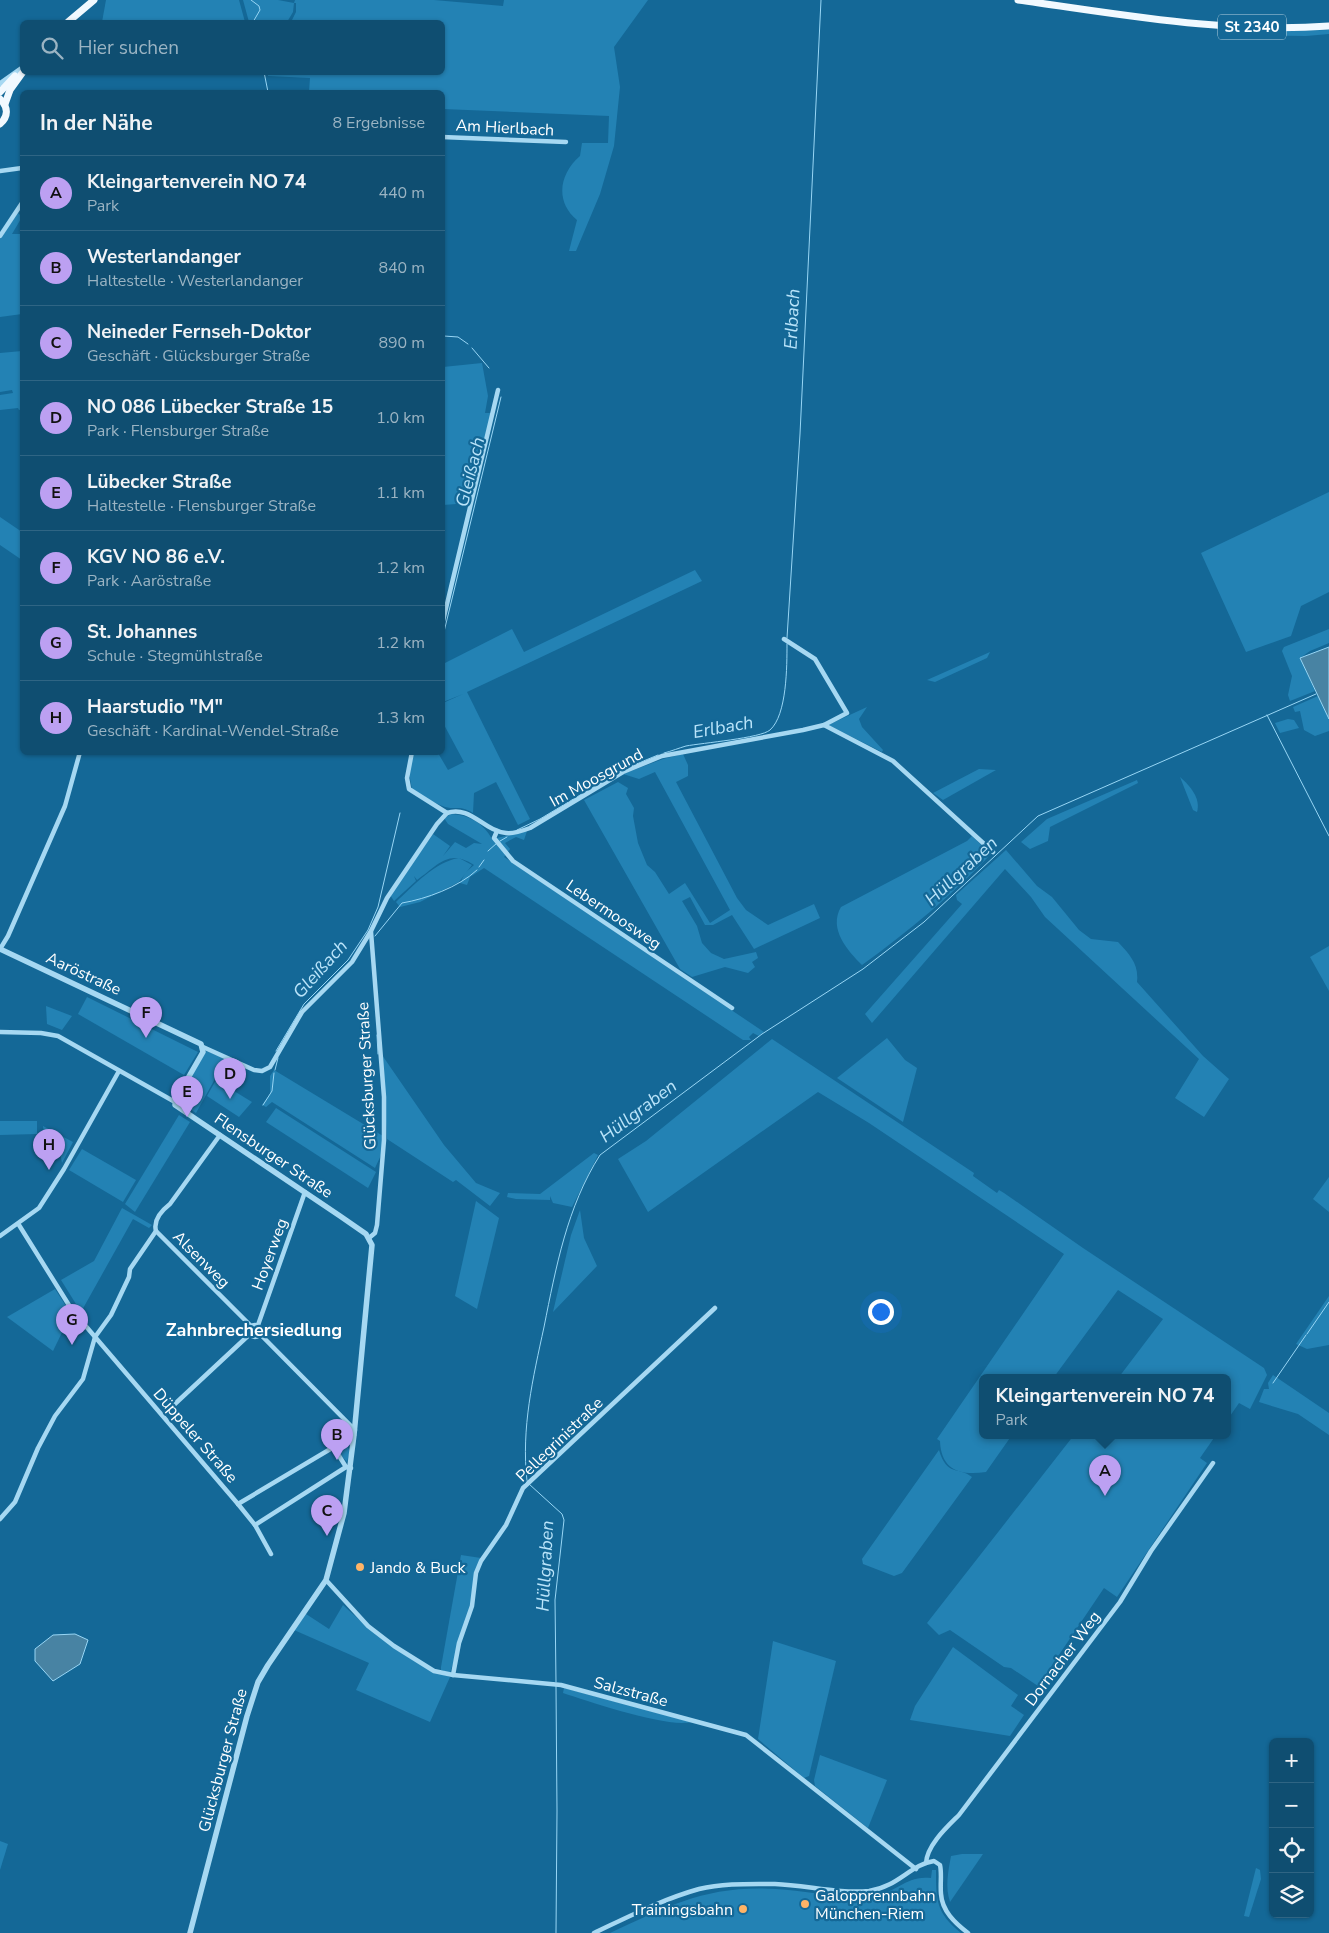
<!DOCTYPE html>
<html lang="de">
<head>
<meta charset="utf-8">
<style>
  body { margin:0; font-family:"Nunito Sans",sans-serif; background:#1d5879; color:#f1f3f6 }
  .controls { position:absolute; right:15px; bottom:15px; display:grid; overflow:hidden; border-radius:8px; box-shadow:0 1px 4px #0004 }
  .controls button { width:45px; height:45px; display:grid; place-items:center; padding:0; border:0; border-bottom:1px solid #2f6584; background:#0f4e71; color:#f1f3f6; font:25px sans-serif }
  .you { position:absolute; left:880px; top:1311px; width:18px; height:18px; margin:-12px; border:4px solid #fff; border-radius:50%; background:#1a73e8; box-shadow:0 0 0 8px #1a73e833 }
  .badge { display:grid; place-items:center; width:32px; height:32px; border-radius:50%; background:#bca0f2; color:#111; font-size:16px; font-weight:700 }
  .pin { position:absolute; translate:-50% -41px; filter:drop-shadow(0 1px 2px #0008) }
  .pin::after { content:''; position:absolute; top:26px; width:18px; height:15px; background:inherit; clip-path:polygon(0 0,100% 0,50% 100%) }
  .popup { position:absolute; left:979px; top:1374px; width:252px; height:65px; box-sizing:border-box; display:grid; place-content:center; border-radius:8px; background:#0f4e71; filter:drop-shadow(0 1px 4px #0005); font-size:16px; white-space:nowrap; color:#9bb4c3 }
  .popup b { font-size:19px; color:#f1f3f6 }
  .popup::after { content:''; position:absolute; left:50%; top:100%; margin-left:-10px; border:10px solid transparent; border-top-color:#0f4e71 }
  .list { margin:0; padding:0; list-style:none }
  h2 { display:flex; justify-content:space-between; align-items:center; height:65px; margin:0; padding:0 20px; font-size:21px }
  h2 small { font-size:16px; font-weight:400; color:#9bb4c3 }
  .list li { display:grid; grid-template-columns:32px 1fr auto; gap:15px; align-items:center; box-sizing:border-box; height:75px; padding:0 20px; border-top:1px solid #2f6584 }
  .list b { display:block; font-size:19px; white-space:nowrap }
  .list p { margin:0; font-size:16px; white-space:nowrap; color:#9bb4c3 }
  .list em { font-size:16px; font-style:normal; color:#9bb4c3 }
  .icon { flex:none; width:28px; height:28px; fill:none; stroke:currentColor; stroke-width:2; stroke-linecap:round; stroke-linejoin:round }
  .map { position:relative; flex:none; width:1329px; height:1933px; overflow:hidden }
  .search { position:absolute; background:#0f4e71; box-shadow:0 1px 4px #0004; left:20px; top:20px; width:425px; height:55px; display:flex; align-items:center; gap:12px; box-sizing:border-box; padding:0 18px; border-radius:8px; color:#9bb4c3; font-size:19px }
  .panel { position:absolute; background:#0f4e71; box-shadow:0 1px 4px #0004; left:20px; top:90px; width:425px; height:665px; border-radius:8px }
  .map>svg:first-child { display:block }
  .green { fill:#2382b4 }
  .water { fill:#4883a3; stroke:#98d6f5 }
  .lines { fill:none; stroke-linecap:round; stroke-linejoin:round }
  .stream { stroke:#98d6f5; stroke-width:1 }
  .minor { stroke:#a6d8f2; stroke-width:4.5 }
  .tertiary { stroke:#a6d8f2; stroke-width:5.5 }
  .primary { stroke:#f1f9ff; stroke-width:7 }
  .poi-dot { fill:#ffb467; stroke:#146897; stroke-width:2 }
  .labels { text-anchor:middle; stroke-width:4.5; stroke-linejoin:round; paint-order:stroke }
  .shield { fill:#146897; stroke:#b8d2e0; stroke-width:1 }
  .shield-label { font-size:15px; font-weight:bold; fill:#fff }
  .street-label { font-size:16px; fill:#fff; stroke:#146897 }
  .poi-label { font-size:16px; fill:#fff; stroke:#146897; text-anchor:start }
  .water-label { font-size:18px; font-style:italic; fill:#bae4fa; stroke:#146897 }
  .neighbourhood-label { font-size:18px; font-weight:bold; fill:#fff; stroke:#146897 }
</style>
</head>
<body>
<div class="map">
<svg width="1329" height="1933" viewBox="0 0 1329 1933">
  <rect width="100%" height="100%" fill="#146897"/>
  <g class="green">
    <polygon points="106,0 239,0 245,22 102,22"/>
    <path d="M243,0h35l16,3 1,-3h139l69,6 1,-6h144l-34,47 6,40 -6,59 -14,48 -24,57h-7l8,-31c-22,-18 -18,-46 3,-64l2,-13h26l1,-27 -166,-7 -1,-17h-133l1,-14 -42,-2v-3l174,-1v-50h-151l5,-10v-9h-2l-1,9 -6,10h-38z"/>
    <polygon points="1329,30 1329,34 1306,36 1248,35 1249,31"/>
    <polygon points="18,213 22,217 12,234 22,234 22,314 0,317 0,239"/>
    <polygon points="22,351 22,409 19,410 18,408 0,410 0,395 13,393 12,390 0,392 0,353"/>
    <polygon points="482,363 488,396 485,413 491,413 469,503 443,505 443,367"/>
    <polygon points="1329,492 1329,592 1301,606 1291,636 1246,652 1201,553"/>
    <polygon points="0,517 22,532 22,560 0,545"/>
    <path d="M695,570l7,11 -235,111 63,127 -12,6 -22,-43 -22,11 -1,20c-14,-8 -16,-3 -28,-6 -12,-4 -23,-12 -33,-18l-3,-16 5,-20h24l10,17 16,-8 -22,-41 1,-18 20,-9 -20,8v-38l69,-35 12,23z"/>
    <polygon points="1329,629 1329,643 1310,651 1300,658 1315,691 1290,701 1288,695 1292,676 1282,651 1284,647"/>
    <polygon points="990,652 987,658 935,682 927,680"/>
    <polygon points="1318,696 1329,719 1329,731 1315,736 1304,730 1300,711 1295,712 1293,707"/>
    <polygon points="867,707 859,719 862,727 883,750 882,752 828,725"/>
    <polygon points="1288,719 1294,720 1299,728 1280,733 1275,723"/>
    <polygon points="683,754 688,765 688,776 676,782 737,898 746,910 768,925 814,904 820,918 754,949 732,915 713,925 705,925 690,897 682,901 697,926 702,943 711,953 724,959 756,952 758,958 752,962 755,967 748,973 725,967 692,977 680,969 584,800 618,782 628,788 626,794 634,808 633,816 638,843 647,865 655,872 669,894 685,883 710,923 730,910 655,772 639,779 623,774 663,759"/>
    <polygon points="979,769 996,770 943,800 933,793"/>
    <path d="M1180,777c10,9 21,21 17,35l-4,-2z"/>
    <polygon points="1137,780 1138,783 1050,827 1048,841 1030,849 1021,842 1047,819"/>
    <path d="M451,814c19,1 32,9 41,25l35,-8 -3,9 -8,-3 -11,6 5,6 -6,8 260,175 -5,4 -6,-3 -4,4 2,3h-8l-259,-172 -14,9 -3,8 -7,-2 5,-10 9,-8c-25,-17 -36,0 -57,15l-3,-4 2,5 -22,20 -4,-6 43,-61 17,12 -7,10 12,-14 11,6 8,-5 8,1 -34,-20 -4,-6z"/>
    <path d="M972,836l19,18c-39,41 -82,77 -129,111 -14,-14 -34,-36 -21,-58l126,-66z"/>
    <path d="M1006,850l31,36 15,11 27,33 12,9 27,3c12,13 21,22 19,40l66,74 26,23 -25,38 -29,-19 24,-39 -154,-142 -14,-20 -26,-28 -133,154 -7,-9 97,-110 -5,-4 -1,-5z"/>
    <path d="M459,858l13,7 -13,17 -39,20 -20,5 -4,-5c16,-15 40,-41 63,-44z"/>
    <polygon points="1329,946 1329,991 1310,957"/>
    <polygon points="87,997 198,1052 184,1075 78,1014"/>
    <polygon points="46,1006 72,1016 62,1030 47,1024"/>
    <polygon points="887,1038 905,1060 917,1068 903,1122 837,1078"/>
    <path d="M772,1039l202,134 -1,3 24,17 2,-3 5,3 79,55 181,120 3,7 -17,34 -11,-6 -11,16 -1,-42h-108l44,-58 -45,-29 -64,87h-72v58h30l-26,37c-26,4 -45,-2 -46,-31l-3,-2 127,-185 -195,-131 -51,-31 -170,120 -30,-53 28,-18z"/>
    <polygon points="206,1051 226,1059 196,1113 177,1101"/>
    <polygon points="382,1055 444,1145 476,1183 500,1193 490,1206 456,1180 453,1182 387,1139"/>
    <polygon points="274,1070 383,1136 382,1153 375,1168 272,1102 266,1107 262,1105 270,1094 270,1076"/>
    <polygon points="216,1080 252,1102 239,1117 207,1096"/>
    <polygon points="276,1108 376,1172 368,1188 266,1122"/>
    <polygon points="179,1115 190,1122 135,1212 125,1204"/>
    <polygon points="0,1121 37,1121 37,1134 0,1135"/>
    <polygon points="43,1126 73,1142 62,1163 59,1147 44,1135"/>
    <polygon points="82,1149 136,1180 123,1202 69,1170"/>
    <polygon points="594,1153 598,1155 572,1207 553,1203 550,1196 550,1200 516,1199 507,1197 508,1193 540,1194"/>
    <polygon points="1329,1177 1329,1212 1313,1199"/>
    <polygon points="476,1201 499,1218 477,1309 455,1296"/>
    <polygon points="122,1208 152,1225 149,1228 133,1219 81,1312 61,1280 94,1261"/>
    <polygon points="580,1210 584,1238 597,1266 553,1312 571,1235"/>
    <polygon points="55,1289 71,1314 53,1351 7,1317"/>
    <polygon points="1329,1296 1329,1345 1307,1349 1296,1344"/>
    <polygon points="1273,1375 1329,1413 1329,1435 1298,1414 1259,1402 1264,1389 1269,1389 1268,1383"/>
    <polygon points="1074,1435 1216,1435 1200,1458 1207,1463 1117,1597 1104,1588 1038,1686 1011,1668 1004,1667 950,1630 939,1635 927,1623"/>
    <polygon points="342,1445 347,1446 350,1451 347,1462 339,1453 338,1447"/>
    <path d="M939,1450c8,27 19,16 33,27l-70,96 -8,3 -31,-12 -1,-5z"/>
    <polygon points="461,1555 481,1558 471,1606 450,1673 441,1670 441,1667"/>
    <path d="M343,1605c29,27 68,60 107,72l-20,45 -74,-32 13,-27 -75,-33 12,-16 23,15z"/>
    <polygon points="773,1641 836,1661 809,1776 804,1778 758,1739"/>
    <polygon points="953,1647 1018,1695 1011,1706 1024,1715 1010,1736 910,1720 915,1706"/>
    <path d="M564,1688l127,34c-24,6 -101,-20 -128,-29z"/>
    <polygon points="820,1755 887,1780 868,1828 815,1786 814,1780"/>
    <polygon points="0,1841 8,1844 0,1870"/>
    <path d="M962,1854h21l-33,48c-5,-15 -2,-30 1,-46z"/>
    <polygon points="1256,1868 1260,1870 1261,1879 1249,1917 1244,1916"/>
    <path d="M932,1870h4c0,30 0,43 25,63h-351c60,-28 98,-48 166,-44 32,2 66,10 98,6 24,-2 31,-20 57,-17z"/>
  </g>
  <g class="water">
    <polygon points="1329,647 1329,719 1300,658"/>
    <polygon points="75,1634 88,1640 80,1664 53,1681 35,1661 35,1649 53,1635"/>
  </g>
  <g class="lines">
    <g class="stream">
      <polyline points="251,0 259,6 260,10 253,22"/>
      <polyline points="264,72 268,92"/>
      <polyline points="444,336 458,337 468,344"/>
      <polyline points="472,348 489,368"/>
      <polyline points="787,638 800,434 821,0"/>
      <polyline points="442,640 501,397"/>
      <polyline points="1267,715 1329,836"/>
      <path d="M664,753c8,-2 15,-5 22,-7 16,-3 75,-8 84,-16 17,-15 17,-64 17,-86"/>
      <polyline points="624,769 658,755"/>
      <polyline points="517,830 540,819 617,773"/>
      <polyline points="500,841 507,837"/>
      <polyline points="488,851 497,843"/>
      <polyline points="479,867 484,860"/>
      <path d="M375,936l27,-33c24,-4 57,-16 75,-33"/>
      <polyline points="377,1035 378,1054"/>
      <polyline points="276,1051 304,1004 348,960 368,930 378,907 400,813"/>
      <polyline points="275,1070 278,1058"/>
      <polyline points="263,1105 272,1091 274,1073"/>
      <polyline points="1307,1334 1329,1302"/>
      <polyline points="1273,1383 1306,1335"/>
      <path d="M527,1481c-6,-53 6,-103 17,-154 12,-60 23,-120 56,-172l162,-121 101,-65 61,-47 114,-106 278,-122"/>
      <polyline points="529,1484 562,1514 564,1520 555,1600 556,1682"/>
      <polyline points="556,1933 557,1811 556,1686"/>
    </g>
    <g class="minor">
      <polyline points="442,137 566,142"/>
      <polyline points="0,171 22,168"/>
      <polyline points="0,236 22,203"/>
      <polyline points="442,625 498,390"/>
      <polyline points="824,725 893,761 993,852"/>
      <polyline points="412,752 407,778 409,789 447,813"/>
      <polyline points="497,831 494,838 513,861 732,1008"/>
      <polyline points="0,949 8,936 65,806 80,752"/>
      <polyline points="0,1032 41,1033 58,1036 175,1102"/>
      <path d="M203,1047l51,23 8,1 8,-4 32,-55 50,-50 19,-31 16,-33 50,-74 10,-11c23,-8 37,18 59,20 8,1 16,-2 24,-5l93,-56 39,-16 141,-26 21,-5 23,-12 -32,-54 -31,-20"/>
      <polyline points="19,1225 72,1310 238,1504 255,1525 271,1554"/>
      <polyline points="156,1231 251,1326"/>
      <polyline points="0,1236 39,1208 64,1169 119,1071"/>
      <polyline points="369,1238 375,1233 377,1225 384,1140 384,1097 371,932"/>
      <polyline points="258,1325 305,1192"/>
      <circle cx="255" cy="1331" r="6"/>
      <polyline points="260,1334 355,1430"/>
      <polyline points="163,1415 250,1334"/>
      <polyline points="335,1446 336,1451 346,1467"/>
      <polyline points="238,1504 354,1435"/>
      <path d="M0,1519l15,-17 23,-54 17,-32 28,-37 12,-42 16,-22 18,-38 1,-8 26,-38c-3,-11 5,-20 14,-27l50,-69"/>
      <polyline points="255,1525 346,1467 351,1468"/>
      <polyline points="326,1580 368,1626 394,1646 434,1671 453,1675 561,1685 746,1735 916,1869"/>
      <polyline points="453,1675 459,1643 472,1606 476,1573 481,1561 506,1525 523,1488 715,1308"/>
      <path d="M926,1863c1,-18 21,-36 33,-48l161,-213 31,-51 62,-88"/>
      <path d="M594,1933c34,-16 69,-34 105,-44 24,-6 51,-5 76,-5 31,1 63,10 94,7 29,-4 42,-27 65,-30l6,4c2,9 0,19 1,29 1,17 14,29 27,39"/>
    </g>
    <g class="tertiary">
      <polyline points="0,84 21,69"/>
      <polyline points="0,949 201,1044 203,1052 176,1099 175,1105 340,1216 366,1234 372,1245 354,1435 344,1513 326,1580 268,1665 258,1682 247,1716 190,1933"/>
    </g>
    <g class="primary">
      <path d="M1018,0c102,14 208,34 311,26"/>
      <polyline points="68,22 94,0"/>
      <polyline points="0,92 15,76"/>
      <path d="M0,99c8,8 9,17 0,25"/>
      <polyline points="5,104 10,90 23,72"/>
    </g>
  </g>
  <g class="poi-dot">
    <circle cx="360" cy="1567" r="5"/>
    <circle cx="805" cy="1904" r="5"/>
    <circle cx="743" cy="1909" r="5"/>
  </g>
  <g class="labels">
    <rect class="shield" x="1218" y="14.5" width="68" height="25" rx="4"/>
    <g class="shield-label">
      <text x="1252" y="32">St 2340</text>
    </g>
    <g class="street-label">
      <text transform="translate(505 127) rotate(3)" y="6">Am Hierlbach</text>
      <text transform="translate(596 777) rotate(-29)" y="6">Im Moosgrund</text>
      <text transform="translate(614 914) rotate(34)" y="6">Lebermoosweg</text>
      <text transform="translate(84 973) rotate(25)" y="6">Aaröstraße</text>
      <text transform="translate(366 1076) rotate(-93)" y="6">Glücksburger Straße</text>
      <text transform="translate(274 1155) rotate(34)" y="6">Flensburger Straße</text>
      <text transform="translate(269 1254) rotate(-70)" y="6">Hoyerweg</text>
      <text transform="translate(202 1259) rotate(45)" y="6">Alsenweg</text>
      <text transform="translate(196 1435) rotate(49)" y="6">Düppeler Straße</text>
      <text transform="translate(559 1439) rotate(-44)" y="6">Pellegrinistraße</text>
      <text transform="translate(1062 1658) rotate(-53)" y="6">Dornacher Weg</text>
      <text transform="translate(631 1691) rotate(15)" y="6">Salzstraße</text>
      <text transform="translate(222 1760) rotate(-75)" y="6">Glücksburger Straße</text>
    </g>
    <g class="poi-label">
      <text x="370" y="1573">Jando &amp; Buck</text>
      <text x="815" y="1901">Galopprennbahn<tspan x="815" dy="18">München-Riem</tspan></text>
      <text x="733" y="1915" text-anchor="end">Trainingsbahn</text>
    </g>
    <g class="water-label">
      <text transform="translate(792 319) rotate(-87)" y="6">Erlbach</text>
      <text transform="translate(470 472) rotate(-76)" y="6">Gleißach</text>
      <text transform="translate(723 727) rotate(-10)" y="6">Erlbach</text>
      <text transform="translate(961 871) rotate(-43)" y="6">Hüllgraben</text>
      <text transform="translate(320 969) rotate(-48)" y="6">Gleißach</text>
      <text transform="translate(638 1111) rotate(-37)" y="6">Hüllgraben</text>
      <text transform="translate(545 1566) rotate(-87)" y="6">Hüllgraben</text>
    </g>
    <g class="neighbourhood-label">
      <text x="254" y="1336">Zahnbrechersiedlung</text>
    </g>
  </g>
</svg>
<div class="controls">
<button>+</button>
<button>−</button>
<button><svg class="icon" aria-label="locate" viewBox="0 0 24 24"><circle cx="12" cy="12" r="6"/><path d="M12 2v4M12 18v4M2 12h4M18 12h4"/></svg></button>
<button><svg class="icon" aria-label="layers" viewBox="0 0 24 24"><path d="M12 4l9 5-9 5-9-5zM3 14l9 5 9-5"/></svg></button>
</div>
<div class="you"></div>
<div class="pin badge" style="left:1105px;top:1496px">A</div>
<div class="popup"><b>Kleingartenverein NO 74</b>Park</div>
<div class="pin badge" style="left:337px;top:1460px">B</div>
<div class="pin badge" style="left:327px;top:1536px">C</div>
<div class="pin badge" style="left:230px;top:1099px">D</div>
<div class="pin badge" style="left:187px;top:1117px">E</div>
<div class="pin badge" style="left:146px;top:1038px">F</div>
<div class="pin badge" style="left:72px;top:1345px">G</div>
<div class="pin badge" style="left:49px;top:1170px">H</div>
<div class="search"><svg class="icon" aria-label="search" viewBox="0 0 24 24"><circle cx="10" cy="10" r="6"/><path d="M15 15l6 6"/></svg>Hier suchen</div>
<section class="panel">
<h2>In der Nähe<small>8 Ergebnisse</small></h2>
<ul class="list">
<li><span class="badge">A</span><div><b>Kleingartenverein NO 74</b><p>Park</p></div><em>440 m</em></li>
<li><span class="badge">B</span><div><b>Westerlandanger</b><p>Haltestelle · Westerlandanger</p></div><em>840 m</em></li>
<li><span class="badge">C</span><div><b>Neineder Fernseh-Doktor</b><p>Geschäft · Glücksburger Straße</p></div><em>890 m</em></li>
<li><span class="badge">D</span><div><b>NO 086 Lübecker Straße 15</b><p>Park · Flensburger Straße</p></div><em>1.0 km</em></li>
<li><span class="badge">E</span><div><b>Lübecker Straße</b><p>Haltestelle · Flensburger Straße</p></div><em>1.1 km</em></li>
<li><span class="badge">F</span><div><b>KGV NO 86 e.V.</b><p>Park · Aaröstraße</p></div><em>1.2 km</em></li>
<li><span class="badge">G</span><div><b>St. Johannes</b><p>Schule · Stegmühlstraße</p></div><em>1.2 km</em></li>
<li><span class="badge">H</span><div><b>Haarstudio &quot;M&quot;</b><p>Geschäft · Kardinal-Wendel-Straße</p></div><em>1.3 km</em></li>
</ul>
</section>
</div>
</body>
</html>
